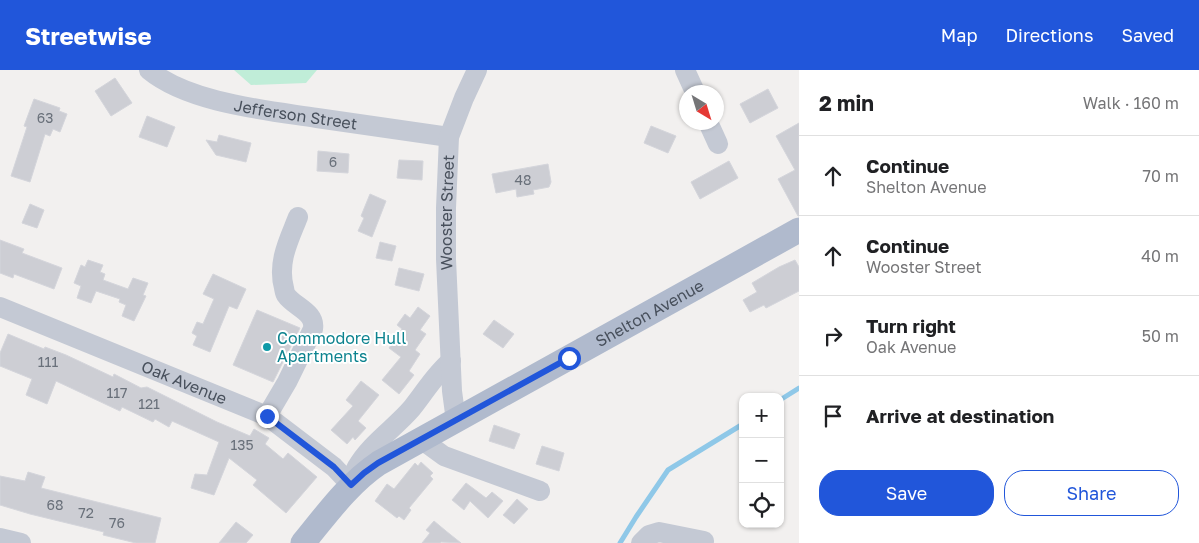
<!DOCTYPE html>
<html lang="en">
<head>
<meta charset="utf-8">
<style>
  body { margin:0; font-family:"Golos Text",sans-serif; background:#f2f2f2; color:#202124 }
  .controls { position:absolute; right:15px; bottom:15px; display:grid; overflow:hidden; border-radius:10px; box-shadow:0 1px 4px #0004 }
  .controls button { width:45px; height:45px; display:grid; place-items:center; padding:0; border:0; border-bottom:1px solid #e0e0e0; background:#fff; color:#202124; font:25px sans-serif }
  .compass { position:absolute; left:679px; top:15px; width:45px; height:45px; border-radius:50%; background:#fff; box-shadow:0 1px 4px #0004; rotate:142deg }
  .stop { position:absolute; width:15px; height:15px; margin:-11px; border:4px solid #2156da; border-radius:50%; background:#fff }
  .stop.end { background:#2156da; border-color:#fff; box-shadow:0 1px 5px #0008 }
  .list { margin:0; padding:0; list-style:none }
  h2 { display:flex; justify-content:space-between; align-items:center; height:65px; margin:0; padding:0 20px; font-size:21px }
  h2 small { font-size:16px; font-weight:400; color:#757577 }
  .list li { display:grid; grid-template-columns:32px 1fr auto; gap:15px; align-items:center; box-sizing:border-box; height:80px; padding:0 20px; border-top:1px solid #e0e0e0 }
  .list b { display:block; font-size:19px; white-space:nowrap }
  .list p { margin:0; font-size:16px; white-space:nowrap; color:#757577 }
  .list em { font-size:16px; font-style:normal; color:#757577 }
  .actions { display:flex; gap:10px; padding:15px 20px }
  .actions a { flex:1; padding:11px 0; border:1px solid #2156da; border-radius:20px; text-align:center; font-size:18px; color:#2156da }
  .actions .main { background:#2156da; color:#fff }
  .icon { flex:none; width:28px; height:28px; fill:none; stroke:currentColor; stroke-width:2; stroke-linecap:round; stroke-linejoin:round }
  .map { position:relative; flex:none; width:799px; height:473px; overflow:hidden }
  header { display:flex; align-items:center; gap:30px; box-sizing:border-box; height:70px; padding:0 25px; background:#2156da; color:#fff }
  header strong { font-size:24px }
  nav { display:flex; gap:28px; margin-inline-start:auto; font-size:18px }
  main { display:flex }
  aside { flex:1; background:#fff }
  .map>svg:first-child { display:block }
  .green { fill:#c0edd8 }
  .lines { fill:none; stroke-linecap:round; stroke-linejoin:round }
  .stream { stroke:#8fc8e8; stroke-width:5 }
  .building { fill:#cdced4; stroke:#d4d5db }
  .minor { stroke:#c4c9d4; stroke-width:20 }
  .major { stroke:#b0bacd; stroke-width:25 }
  .route { stroke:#2156da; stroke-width:6 }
  .culture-dot { fill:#0f9aa8; stroke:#fff; stroke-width:2 }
  .labels { text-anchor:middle; stroke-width:4; stroke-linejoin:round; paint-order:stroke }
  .number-label { font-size:14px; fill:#69707a }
  .street-label { font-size:16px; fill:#48505c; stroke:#fff }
  .culture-label { font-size:16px; fill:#0d838f; stroke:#fff; text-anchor:start }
</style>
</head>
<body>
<header>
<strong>Streetwise</strong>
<nav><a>Map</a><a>Directions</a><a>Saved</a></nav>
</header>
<main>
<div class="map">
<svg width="799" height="473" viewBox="0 0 799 473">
  <rect width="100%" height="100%" fill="#f2f0ef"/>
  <polygon class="green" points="234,0 317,0 306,13 251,15"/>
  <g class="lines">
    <g class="stream">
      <polyline points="780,330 799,318"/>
      <polyline points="620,473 636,447 668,400 743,354"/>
    </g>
  </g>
  <g class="building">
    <polygon points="115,8 132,33 111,46 95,21"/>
    <polygon points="768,19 778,38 750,53 740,34"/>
    <polygon points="34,29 60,38 59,41 67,44 60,62 53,59 50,66 45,64 30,112 11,106 27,57 24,56"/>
    <polygon points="147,46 175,57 167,77 139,67"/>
    <polygon points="799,53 799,146 798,146 778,109 795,100 776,66"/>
    <polygon points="651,56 676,66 668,83 644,73"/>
    <polygon points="219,65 251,73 246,92 216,85 206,70 217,72"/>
    <polygon points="318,81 349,84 348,103 317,101"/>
    <polygon points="399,90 423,91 422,110 397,108"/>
    <polygon points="729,91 738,108 700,129 691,112"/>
    <polygon points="548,94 551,112 549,117 533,120 534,124 517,127 516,119 496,123 492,104"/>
    <polygon points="370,124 386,131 372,167 358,161 364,148 361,146"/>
    <polygon points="30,134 44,140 37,158 22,153"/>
    <polygon points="0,170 24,179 22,183 62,198 54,219 14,204 13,208 0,203"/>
    <polygon points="380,172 396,176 392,191 376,188"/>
    <polygon points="88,190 103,195 100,202 105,204 103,210 128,219 133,208 148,213 143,225 146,226 134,251 122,246 126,235 119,232 120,229 96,221 91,233 77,228 81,216 74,213 81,195 85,197"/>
    <polygon points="795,190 799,197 799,221 766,238 764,235 750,242 743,230 757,222 752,213 779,197"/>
    <polygon points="399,198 424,204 419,221 395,215"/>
    <polygon points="213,204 246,219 237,239 229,236 210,282 193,275 197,266 192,263 197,252 203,254 214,229 203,224"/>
    <polygon points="418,237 430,246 420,260 426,264 415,280 420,284 409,301 414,305 399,324 382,310 401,287 389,278 402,259 397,255 405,244 410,248"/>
    <polygon points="257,240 300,258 273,312 233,295"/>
    <polygon points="494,250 514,264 503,278 483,264"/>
    <polygon points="8,264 44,279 45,277 66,285 113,307 114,304 141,318 147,317 217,352 250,366 254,359 269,368 265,374 283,389 288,383 317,407 286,443 253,415 257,410 229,388 214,425 191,418 195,404 207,405 219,372 172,351 169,357 155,349 153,352 122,337 120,341 56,311 47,334 26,325 32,309 0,296 0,283"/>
    <polygon points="361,311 379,325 358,351 366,358 355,370 353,367 347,374 331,360 353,336 346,330"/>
    <polygon points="494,355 520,364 514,379 489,371"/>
    <polygon points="542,376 564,383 559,401 536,394"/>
    <polygon points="421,392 433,403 430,406 433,409 409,438 411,440 404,450 399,446 397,448 375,431 387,414 394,419 415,393 418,396"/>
    <polygon points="28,402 45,407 41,418 161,448 155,473 136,473 103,465 104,462 30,444 0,435 0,406 25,411"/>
    <polygon points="466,413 486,428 492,422 503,431 488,448 470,431 464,440 452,430"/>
    <polygon points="517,429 528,439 514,454 503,445"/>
    <polygon points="434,451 446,461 461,473 441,472 440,473 422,473 430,463 426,460"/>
    <polygon points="236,452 253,465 246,473 219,473"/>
  </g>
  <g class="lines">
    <g class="minor">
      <path id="s1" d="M149,0c40,33 117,40 168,48 44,6 88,13 132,19"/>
      <polyline points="685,0 695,22"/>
      <polyline points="708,52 718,74"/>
      <path id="s2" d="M0,237l267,109 67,51 17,18c2,-6 3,-13 6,-18 13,-23 38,-39 55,-59 13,-16 23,-34 39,-47"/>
      <path d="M267,346l20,-34 26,-53c3,-17 -19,-22 -27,-34 -1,-1 -2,-7 -2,-7 -7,-26 5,-48 14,-71"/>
      <path id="s3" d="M456,351l-4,-30 -6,-132v-51l3,-71 15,-39 13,-28"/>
      <polyline points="422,370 444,386 540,421"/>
      <polyline points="0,468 21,473"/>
      <polyline points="641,473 649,465 659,462 704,471"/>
    </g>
    <path class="major" id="s4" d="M303,473c23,-28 45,-59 76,-80l420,-233"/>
  </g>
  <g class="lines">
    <polyline class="route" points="267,346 334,397 351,415 364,403 378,393 569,288"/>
  </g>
  <circle class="culture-dot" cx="267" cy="277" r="5"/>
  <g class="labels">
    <g class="number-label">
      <text x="45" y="53">63</text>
      <text x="333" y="97">6</text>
      <text x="523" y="115">48</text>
      <text x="48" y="297">111</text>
      <text x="117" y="328">117</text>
      <text x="149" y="339">121</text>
      <text x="242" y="380">135</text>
      <text x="55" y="440">68</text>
      <text x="86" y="448">72</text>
      <text x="117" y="458">76</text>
    </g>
    <g class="street-label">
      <text dy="6" stroke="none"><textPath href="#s1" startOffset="155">Jefferson Street</textPath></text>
      <text dy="6" stroke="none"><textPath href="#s3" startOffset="209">Wooster Street</textPath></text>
      <text dy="6" stroke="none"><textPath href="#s4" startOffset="420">Shelton Avenue</textPath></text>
      <text dy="6" stroke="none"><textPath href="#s2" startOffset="199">Oak Avenue</textPath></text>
    </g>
    <g class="culture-label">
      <text x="277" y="274">Commodore Hull<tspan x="277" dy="18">Apartments</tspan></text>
    </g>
  </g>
</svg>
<div class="controls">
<button>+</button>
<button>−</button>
<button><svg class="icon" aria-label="locate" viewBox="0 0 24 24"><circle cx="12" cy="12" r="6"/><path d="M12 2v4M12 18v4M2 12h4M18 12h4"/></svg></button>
</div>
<svg class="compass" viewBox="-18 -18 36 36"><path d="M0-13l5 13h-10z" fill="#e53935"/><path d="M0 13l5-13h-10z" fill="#757577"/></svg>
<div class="stop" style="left:569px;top:288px"></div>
<div class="stop end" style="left:267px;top:346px"></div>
</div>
<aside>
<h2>2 min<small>Walk · 160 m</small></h2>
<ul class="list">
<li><svg class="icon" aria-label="ahead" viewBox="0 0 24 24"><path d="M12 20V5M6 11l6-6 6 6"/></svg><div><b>Continue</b><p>Shelton Avenue</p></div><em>70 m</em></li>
<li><svg class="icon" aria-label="ahead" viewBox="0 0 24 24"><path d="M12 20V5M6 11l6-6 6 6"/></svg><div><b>Continue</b><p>Wooster Street</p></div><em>40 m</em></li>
<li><svg class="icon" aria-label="right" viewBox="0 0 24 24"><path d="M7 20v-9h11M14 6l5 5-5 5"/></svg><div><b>Turn right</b><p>Oak Avenue</p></div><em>50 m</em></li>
<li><svg class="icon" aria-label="arrive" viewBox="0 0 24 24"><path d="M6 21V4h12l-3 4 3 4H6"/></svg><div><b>Arrive at destination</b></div></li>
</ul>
<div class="actions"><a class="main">Save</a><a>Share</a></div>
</aside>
</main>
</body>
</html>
